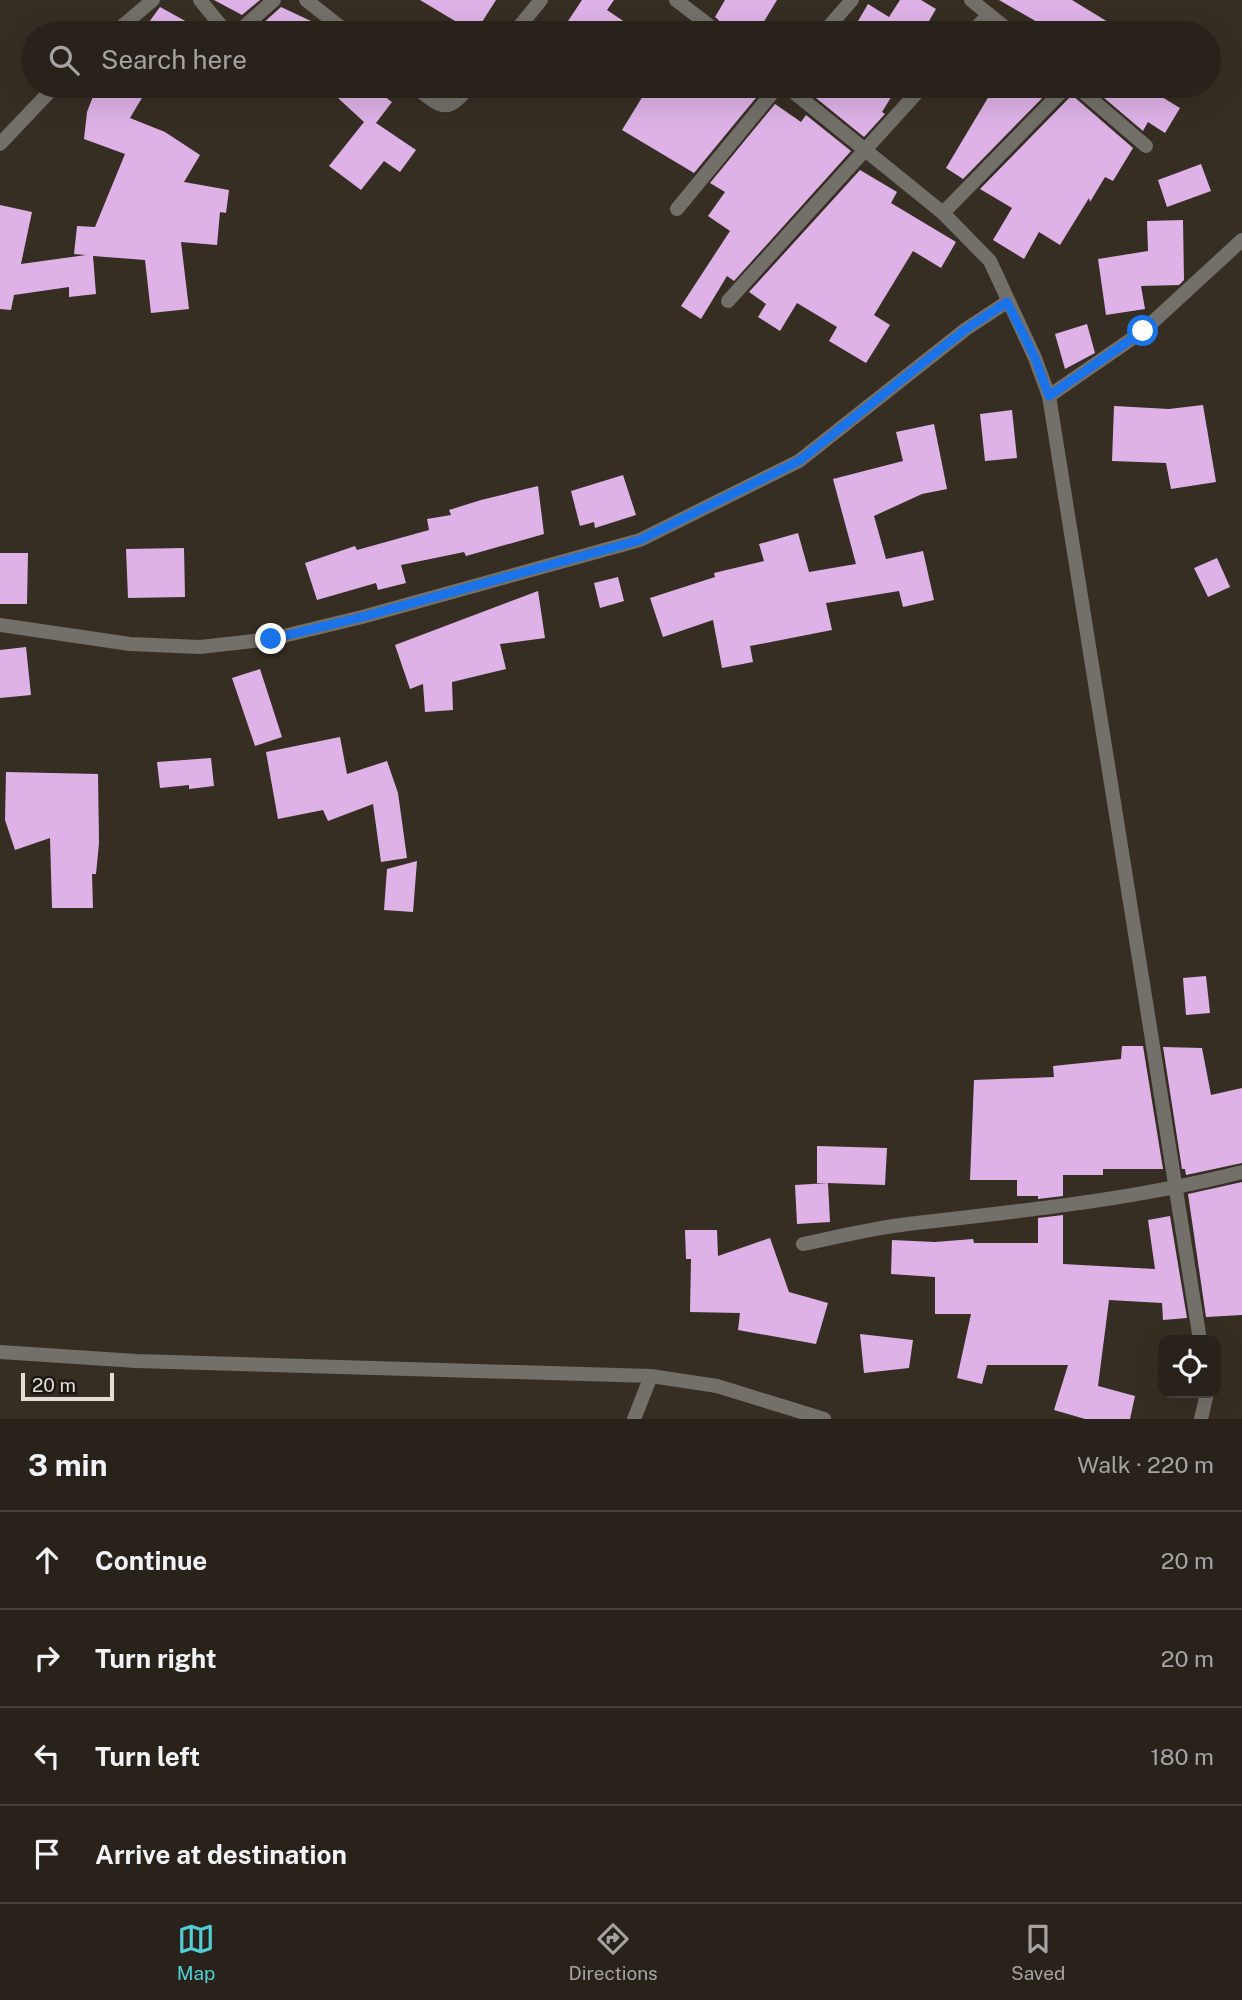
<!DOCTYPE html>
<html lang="en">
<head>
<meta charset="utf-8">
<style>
  body { margin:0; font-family:"Public Sans",sans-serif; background:#312a23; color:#f1f3f6 }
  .controls { position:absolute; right:21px; bottom:21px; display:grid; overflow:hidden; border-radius:14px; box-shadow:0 7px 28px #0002 }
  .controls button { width:63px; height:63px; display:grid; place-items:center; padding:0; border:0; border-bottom:2px solid #453f39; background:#29221a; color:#f1f3f6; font:35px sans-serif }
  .scale { position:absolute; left:21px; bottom:18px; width:93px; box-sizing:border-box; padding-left:7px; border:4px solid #e3ddd6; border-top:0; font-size:19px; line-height:24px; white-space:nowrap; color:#e3ddd6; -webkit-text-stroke:5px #1b1712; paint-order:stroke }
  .stop { position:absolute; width:21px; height:21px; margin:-16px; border:5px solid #1a73e8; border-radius:50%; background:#fff }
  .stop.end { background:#1a73e8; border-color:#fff; box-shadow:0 2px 7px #0008 }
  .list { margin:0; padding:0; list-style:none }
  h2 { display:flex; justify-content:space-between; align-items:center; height:91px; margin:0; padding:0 28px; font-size:30px }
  h2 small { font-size:23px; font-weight:400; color:#a5a4a2 }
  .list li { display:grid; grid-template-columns:46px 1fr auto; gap:21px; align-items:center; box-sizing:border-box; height:98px; padding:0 28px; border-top:2px solid #453f39 }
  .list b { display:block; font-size:26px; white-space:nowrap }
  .list em { font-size:23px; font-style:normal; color:#a5a4a2 }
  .icon { flex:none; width:38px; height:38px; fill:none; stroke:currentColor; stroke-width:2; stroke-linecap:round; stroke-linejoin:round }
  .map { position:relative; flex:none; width:1242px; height:1419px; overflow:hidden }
  .search { position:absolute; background:#29221a; box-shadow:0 7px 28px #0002; left:21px; right:21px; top:21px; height:77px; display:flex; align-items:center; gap:18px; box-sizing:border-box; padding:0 24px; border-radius:38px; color:#a5a4a2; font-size:26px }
  .sheet { height:483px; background:#29221a }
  nav { display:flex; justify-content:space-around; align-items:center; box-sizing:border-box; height:98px; border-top:2px solid #453f39; background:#29221a; font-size:19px; color:#a5a4a2 }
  nav a { display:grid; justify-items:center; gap:4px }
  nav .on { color:#52ccd5 }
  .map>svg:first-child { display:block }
  .building { fill:#deb2e7 }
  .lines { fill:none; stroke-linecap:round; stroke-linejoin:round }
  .minor { stroke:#736f69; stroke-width:14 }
  .route { stroke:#1a73e8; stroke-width:9 }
</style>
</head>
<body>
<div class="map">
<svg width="1242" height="1419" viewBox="0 0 1242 1419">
  <rect width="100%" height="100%" fill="#372e23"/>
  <g class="building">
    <polygon points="214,0 260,0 242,15"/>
    <polygon points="420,0 496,0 475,33"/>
    <polygon points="582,0 614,0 607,10 641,33 586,33 568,21"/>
    <polygon points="725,0 777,0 757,33 729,33 725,26 715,17"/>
    <polygon points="900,0 921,0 936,9 922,33 851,33 868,4 889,17"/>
    <polygon points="999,0 1072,0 1126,33 1056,33"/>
    <polygon points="160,7 207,33 141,33"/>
    <polygon points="281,7 328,29 333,33 276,33 261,25"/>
    <polygon points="97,86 149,86 130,118 165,132 200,155 184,182 229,190 226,213 220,212 217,245 181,242 189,309 151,313 145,260 93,256 96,294 69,297 69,287 14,295 11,310 0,309 0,205 32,212 21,264 86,255 74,254 77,226 95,227 125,154 84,139 87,112"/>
    <polygon points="325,86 370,86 392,102 376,123 416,150 400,172 384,161 361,190 329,166 364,122"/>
    <polygon points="649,86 749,86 760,93 694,173 622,130"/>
    <polygon points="823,86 848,86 864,95 869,86 898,86 882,112 885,114 864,137 816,98"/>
    <polygon points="995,86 1054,86 963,179 946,168"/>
    <polygon points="1090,86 1144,86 1180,108 1165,133 1148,122 1143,131"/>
    <polygon points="1072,95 1133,148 1113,181 1105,177 1090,202 1089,198 1060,245 1039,232 1024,259 993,240 1012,208 980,189"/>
    <polygon points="775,104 801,122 806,115 851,151 734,281 727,276 701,319 681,306 730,231 708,216 725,192 710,183"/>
    <polygon points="1201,164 1211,191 1167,207 1158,180"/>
    <polygon points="860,170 897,192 891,203 956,242 941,268 913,251 874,315 890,325 866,363 829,341 837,327 797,303 780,331 758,317 766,304 749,292"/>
    <polygon points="1183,220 1184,280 1179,285 1141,286 1145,309 1106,315 1098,259 1148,251 1147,221"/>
    <polygon points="1087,324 1095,353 1065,369 1055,334"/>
    <polygon points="1203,405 1216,482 1171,489 1166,463 1112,461 1114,406 1169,409"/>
    <polygon points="1012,410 1017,458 985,461 980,414"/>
    <polygon points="934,424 947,489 922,494 874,516 886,559 923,551 934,600 903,607 899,591 826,603 832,630 750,646 753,662 722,668 713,620 663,637 650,598 715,577 714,573 764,561 759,544 798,533 809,572 856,564 833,479 903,461 896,432"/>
    <polygon points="623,475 636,515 595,528 594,522 580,526 571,491"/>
    <polygon points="538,486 544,534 466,556 464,552 401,565 406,583 378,590 376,583 317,600 305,563 355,546 357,550 429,530 427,519 451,515 449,510 481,500"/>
    <polygon points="184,548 185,597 128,598 126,549"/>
    <polygon points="0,553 28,553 27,604 0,604"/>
    <polygon points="1217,558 1230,587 1208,597 1194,568"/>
    <polygon points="618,577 624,601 600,608 594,583"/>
    <polygon points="538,591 545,638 500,644 506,669 452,682 453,710 425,712 423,684 410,689 395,645"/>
    <polygon points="26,647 31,695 0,698 0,650"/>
    <polygon points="260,669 282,737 255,746 232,678"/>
    <polygon points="340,737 347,774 387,761 398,793 407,858 381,862 373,804 328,821 323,810 278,819 266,752"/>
    <polygon points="211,758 214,786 189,789 189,785 160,788 157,762"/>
    <polygon points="6,772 98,774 99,843 96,874 92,874 93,908 52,908 50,838 15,850 5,820"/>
    <polygon points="417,861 413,912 384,910 387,869"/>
    <polygon points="1206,976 1210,1013 1186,1015 1183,978"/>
    <polygon points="1122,1046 1143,1046 1163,1169 1103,1169 1103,1175 1063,1175 1063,1196 1038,1199 1038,1196 1017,1196 1017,1180 970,1180 974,1080 1054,1077 1053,1066 1121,1059"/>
    <polygon points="1163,1047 1202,1048 1211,1095 1242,1088 1242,1163 1186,1175 1185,1169 1182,1169"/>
    <polygon points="817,1146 887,1148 885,1185 828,1183 830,1222 797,1224 795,1185 828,1183 817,1183"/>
    <polygon points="1242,1182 1242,1315 1206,1317 1188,1194"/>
    <polygon points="1063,1215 1063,1264 1155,1269 1148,1220 1170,1216 1187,1318 1163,1320 1162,1303 1109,1300 1098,1386 1135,1396 1130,1419 1085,1419 1054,1410 1068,1365 987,1365 982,1384 957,1378 971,1314 935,1314 935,1277 891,1274 892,1240 935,1242 973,1239 974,1243 1038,1243 1038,1218"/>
    <polygon points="685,1230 717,1230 718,1256 770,1238 789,1292 828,1303 816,1344 738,1330 740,1313 690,1312 691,1259 686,1259"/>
    <polygon points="860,1334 913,1340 909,1368 864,1373"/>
  </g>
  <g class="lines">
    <g class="minor">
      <polyline points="200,0 227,33"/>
      <polyline points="306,0 348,33"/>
      <polyline points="676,0 719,33"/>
      <polyline points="971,0 1012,33"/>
      <polyline points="114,33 153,0"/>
      <polyline points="237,33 274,0"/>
      <polyline points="514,33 541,0"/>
      <polyline points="823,33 852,0"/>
      <polyline points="971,33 989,14"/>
      <path d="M414,86c27,21 32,30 56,0"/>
      <polyline points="786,86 943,213 990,261 1035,358 1049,396 1200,1340"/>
      <polyline points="1076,86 1146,146"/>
      <polyline points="0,144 55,86"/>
      <polyline points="677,209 778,86"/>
      <polyline points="943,213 1067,86"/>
      <polyline points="728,301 923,86"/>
      <polyline points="1049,396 1143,331 1242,240"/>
      <polyline points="0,625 130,644 200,647 271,639 362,617 640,540 799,461 966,329 1007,302"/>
      <path d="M803,1244c34,-7 70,-16 105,-20 112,-13 224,-24 334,-52"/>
      <polyline points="0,1352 136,1361 651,1376 717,1386 824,1419"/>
      <polyline points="634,1419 651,1376"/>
      <polyline points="1201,1419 1207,1393"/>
    </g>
  </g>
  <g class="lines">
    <polyline class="route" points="271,639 362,617 640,540 799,461 966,329 1007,302 1035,358 1049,396 1143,331"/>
  </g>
</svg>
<div class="controls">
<button><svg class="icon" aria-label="locate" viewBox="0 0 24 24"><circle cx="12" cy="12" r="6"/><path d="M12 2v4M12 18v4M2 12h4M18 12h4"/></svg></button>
</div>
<div class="scale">20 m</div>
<div class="stop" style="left:1143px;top:331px"></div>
<div class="stop end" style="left:271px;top:639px"></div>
<div class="search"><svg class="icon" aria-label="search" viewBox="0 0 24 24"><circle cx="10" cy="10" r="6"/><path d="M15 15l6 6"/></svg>Search here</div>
</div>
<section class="sheet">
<h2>3 min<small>Walk · 220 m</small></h2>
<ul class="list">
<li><svg class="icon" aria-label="ahead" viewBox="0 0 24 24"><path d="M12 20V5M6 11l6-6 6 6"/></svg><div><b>Continue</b></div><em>20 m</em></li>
<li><svg class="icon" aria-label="right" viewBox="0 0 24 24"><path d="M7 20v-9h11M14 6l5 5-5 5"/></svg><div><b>Turn right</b></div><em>20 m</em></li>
<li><svg class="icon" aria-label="left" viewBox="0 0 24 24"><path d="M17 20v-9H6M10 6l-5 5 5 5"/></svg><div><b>Turn left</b></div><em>180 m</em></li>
<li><svg class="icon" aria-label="arrive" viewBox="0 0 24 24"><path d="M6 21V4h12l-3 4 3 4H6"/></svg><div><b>Arrive at destination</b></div></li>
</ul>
</section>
<nav>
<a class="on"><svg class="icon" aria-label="map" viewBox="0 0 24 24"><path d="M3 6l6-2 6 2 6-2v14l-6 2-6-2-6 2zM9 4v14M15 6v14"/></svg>Map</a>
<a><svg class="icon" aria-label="directions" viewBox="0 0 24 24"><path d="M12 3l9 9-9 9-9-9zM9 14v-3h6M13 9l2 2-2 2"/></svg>Directions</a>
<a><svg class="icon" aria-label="saved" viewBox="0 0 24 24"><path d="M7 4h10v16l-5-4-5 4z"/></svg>Saved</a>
</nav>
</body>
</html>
